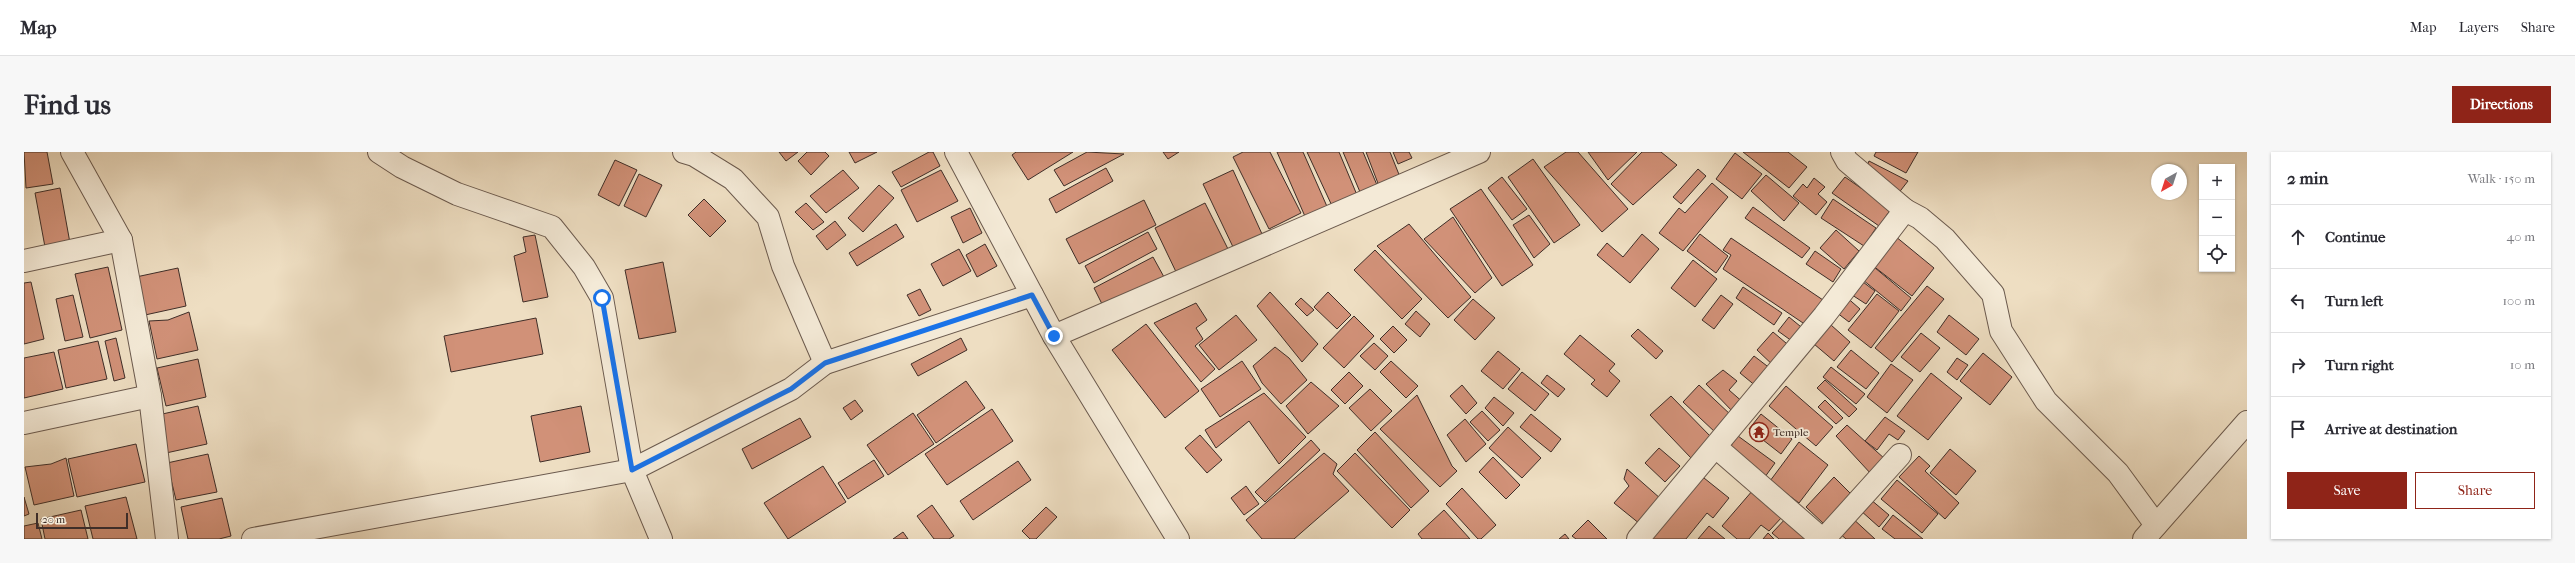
<!DOCTYPE html>
<html lang="en">
<head>
<meta charset="utf-8">
<style>
  body { margin:0; font-family:"IM FELL French Canon",serif; background:#f7f7f7; color:#2b2b33 }
  .controls { position:absolute; right:12px; top:12px; display:grid; overflow:hidden; border-radius:0px; box-shadow:0 1px 3px #0004 }
  .controls button { width:36px; height:36px; display:grid; place-items:center; padding:0; border:0; border-bottom:1px solid #e1e1e2; background:#fff; color:#2b2b33; font:20px sans-serif }
  .compass { position:absolute; left:2127px; top:12px; width:36px; height:36px; border-radius:50%; background:#fff; box-shadow:0 1px 3px #0004; rotate:219deg }
  .scale { position:absolute; left:12px; bottom:10px; width:92px; box-sizing:border-box; padding-left:4px; border:2px solid #3f2e28; border-top:0; font-size:11px; line-height:14px; white-space:nowrap; color:#3f2e28; -webkit-text-stroke:3px #f4ead7; paint-order:stroke }
  .stop { position:absolute; width:12px; height:12px; margin:-9px; border:3px solid #1a73e8; border-radius:50%; background:#fff }
  .stop.end { background:#1a73e8; border-color:#fff; box-shadow:0 1px 4px #0008 }
  .list { margin:0; padding:0; list-style:none }
  h2 { display:flex; justify-content:space-between; align-items:center; height:52px; margin:0; padding:0 16px; font-size:17px }
  h2 small { font-size:13px; font-weight:400; color:#7c7c81 }
  .list li { display:grid; grid-template-columns:26px 1fr auto; gap:12px; align-items:center; box-sizing:border-box; height:64px; padding:0 16px; border-top:1px solid #e1e1e2 }
  .list b { display:block; font-size:15px; white-space:nowrap }
  .list em { font-size:13px; font-style:normal; color:#7c7c81 }
  .actions { display:flex; gap:8px; padding:12px 16px }
  .actions a { flex:1; padding:9px 0; border:1px solid #8f2418; border-radius:0px; text-align:center; font-size:14px; color:#8f2418 }
  .actions .main { background:#8f2418; color:#fff }
  .icon { flex:none; width:22px; height:22px; fill:none; stroke:currentColor; stroke-width:2; stroke-linecap:round; stroke-linejoin:round }
  .map { position:relative; flex:none; width:2223px; height:387px; overflow:hidden; border-radius:0px }
  header { display:flex; align-items:center; gap:24px; box-sizing:border-box; height:56px; padding:0 20px; background:#fff; border-bottom:1px solid #e1e1e2 }
  header strong { font-size:19px }
  nav { display:flex; gap:22px; margin-inline-start:auto; font-size:14px }
  .intro { display:flex; align-items:center; justify-content:space-between; box-sizing:border-box; height:96px; padding:0 24px }
  h1 { margin:0; font-size:28px }
  .button { padding:10px 18px; border-radius:0px; background:#8f2418; color:#fff; font-size:14px; font-weight:700 }
  main { display:flex; gap:24px; padding:0 24px }
  aside { flex:1; background:#fff; border-radius:0px; box-shadow:0 1px 3px #0004 }
  .map>svg:first-child { display:block }
  .building { fill:#d19178; stroke:#3f2e28 }
  .lines { fill:none; stroke-linecap:round; stroke-linejoin:round }
  .minor-casing { stroke:#6b5a4e; stroke-width:24 }
  .minor { stroke:#f4ead7; stroke-width:22 }
  .route { stroke:#1a73e8; stroke-width:5 }
  .labels { text-anchor:middle; stroke-width:3.5; stroke-linejoin:round; paint-order:stroke }
  .poi-label { font-size:11px; fill:#3f2e28; stroke:#f4ead7; text-anchor:start }
</style>
</head>
<body>
<header>
<strong>Map</strong>
<nav><a>Map</a><a>Layers</a><a>Share</a></nav>
</header>
<div class="intro"><h1>Find us</h1><a class="button">Directions</a></div>
<main>
<div class="map">
<svg width="2223" height="387" viewBox="0 0 2223 387">
  <rect width="100%" height="100%" fill="#eedec2"/>
  <filter id="stains"><feTurbulence type="fractalNoise" baseFrequency=".005" numOctaves="4"/><feColorMatrix values="0 0 0 0 .2 0 0 0 0 .09 0 0 0 0 .02 0 0 0 .5 -.17"/></filter>
  <radialGradient id="worn" r=".72"><stop offset=".6" stop-color="#630" stop-opacity="0"/><stop offset="1" stop-color="#630" stop-opacity=".3"/></radialGradient>
  <g class="building">
    <polygon points="0,0 23,0 29,32 2,36"/>
    <polygon points="755,0 774,0 762,9"/>
    <polygon points="783,0 801,0 805,4 787,23 774,9"/>
    <polygon points="825,0 853,0 831,11"/>
    <polygon points="905,0 909,0 916,14 877,35 868,20"/>
    <polygon points="992,0 1049,0 1004,28 988,3"/>
    <polygon points="1063,0 1100,2 1040,34 1030,18"/>
    <polygon points="1139,0 1155,0 1144,7"/>
    <polygon points="1219,0 1246,0 1277,61 1245,77 1209,5"/>
    <polygon points="1253,0 1279,0 1305,59 1283,69"/>
    <polygon points="1283,0 1315,0 1333,43 1309,56"/>
    <polygon points="1319,0 1339,0 1353,33 1336,40"/>
    <polygon points="1342,0 1366,0 1376,25 1355,34"/>
    <polygon points="1369,0 1385,0 1388,6 1374,12"/>
    <polygon points="1542,0 1554,0 1604,57 1578,80 1520,15"/>
    <polygon points="1564,0 1613,0 1584,28"/>
    <polygon points="1618,0 1637,0 1653,13 1609,53 1587,32"/>
    <polygon points="1719,0 1764,0 1783,15 1765,36"/>
    <polygon points="1852,0 1894,0 1882,21 1850,4"/>
    <polygon points="1711,1 1738,22 1718,47 1692,27"/>
    <polygon points="1509,7 1556,73 1530,91 1484,25"/>
    <polygon points="591,8 613,18 595,54 574,43"/>
    <polygon points="1845,9 1884,29 1870,47 1840,21"/>
    <polygon points="1082,16 1089,29 1032,61 1025,47"/>
    <polygon points="1674,17 1682,24 1657,52 1649,45"/>
    <polygon points="819,18 835,36 802,61 786,44"/>
    <polygon points="917,18 934,49 893,70 877,38"/>
    <polygon points="1209,18 1238,82 1209,95 1179,32"/>
    <polygon points="615,22 638,33 622,65 600,54"/>
    <polygon points="1742,23 1775,51 1760,69 1727,39"/>
    <polygon points="1478,25 1503,57 1488,68 1464,36"/>
    <polygon points="1821,25 1867,57 1855,74 1808,41"/>
    <polygon points="1790,26 1801,35 1794,42 1803,50 1792,63 1769,44 1779,32 1783,36"/>
    <polygon points="1688,31 1704,45 1659,99 1635,81 1655,56 1661,61"/>
    <polygon points="855,33 870,46 839,80 824,66"/>
    <polygon points="36,36 46,91 21,95 11,41"/>
    <polygon points="1457,37 1509,113 1478,134 1426,57"/>
    <polygon points="680,47 702,69 686,85 664,63"/>
    <polygon points="1809,47 1852,76 1840,94 1797,66"/>
    <polygon points="1120,48 1132,73 1055,112 1042,87"/>
    <polygon points="782,51 800,70 789,78 771,60"/>
    <polygon points="1181,51 1205,99 1154,124 1131,76"/>
    <polygon points="1729,55 1786,96 1778,106 1721,66"/>
    <polygon points="946,56 958,81 939,91 927,65"/>
    <polygon points="1505,63 1526,92 1510,106 1489,73"/>
    <polygon points="1429,65 1468,126 1451,141 1400,87"/>
    <polygon points="811,69 822,83 803,98 792,84"/>
    <polygon points="872,72 880,85 833,114 825,101"/>
    <polygon points="1385,72 1447,145 1424,166 1353,94"/>
    <polygon points="1812,78 1835,99 1820,117 1796,96"/>
    <polygon points="1124,80 1133,97 1070,131 1061,114"/>
    <polygon points="1618,82 1635,97 1606,131 1573,103 1583,91 1599,105"/>
    <polygon points="1676,82 1704,104 1692,121 1663,99"/>
    <polygon points="511,83 524,145 499,150 490,104 502,100 499,85"/>
    <polygon points="1871,84 1910,116 1888,144 1848,113"/>
    <polygon points="1707,86 1799,148 1782,173 1699,117 1707,103 1699,98"/>
    <polygon points="961,92 973,114 953,125 942,103"/>
    <polygon points="935,97 947,119 919,134 907,112"/>
    <polygon points="1351,98 1398,147 1378,167 1330,118"/>
    <polygon points="1791,99 1817,117 1809,130 1782,112"/>
    <polygon points="1129,105 1140,125 1080,156 1070,136"/>
    <polygon points="1669,108 1693,127 1671,155 1647,136"/>
    <polygon points="639,110 652,180 615,187 601,118"/>
    <polygon points="84,115 98,178 66,186 51,122"/>
    <polygon points="1850,115 1887,146 1877,159 1839,128"/>
    <polygon points="154,116 162,154 121,163 112,125"/>
    <polygon points="1835,127 1851,139 1842,152 1825,141"/>
    <polygon points="7,130 20,187 0,192 0,131"/>
    <polygon points="1903,134 1920,147 1868,210 1851,196"/>
    <polygon points="1719,135 1758,161 1750,173 1712,146"/>
    <polygon points="896,137 907,158 895,164 883,143"/>
    <polygon points="1246,140 1294,192 1278,210 1233,154"/>
    <polygon points="1304,140 1327,163 1313,177 1290,155"/>
    <polygon points="1853,142 1875,159 1847,196 1824,178"/>
    <polygon points="49,143 59,185 41,189 32,147"/>
    <polygon points="1697,143 1709,152 1690,177 1678,168"/>
    <polygon points="1820,143 1836,157 1825,170 1808,157"/>
    <polygon points="1277,146 1290,158 1283,164 1271,152"/>
    <polygon points="1449,147 1471,166 1451,188 1430,168"/>
    <polygon points="1172,151 1183,168 1172,176 1179,187 1171,194 1191,217 1177,230 1130,171"/>
    <polygon points="1392,159 1406,172 1396,185 1381,172"/>
    <polygon points="165,160 174,198 133,207 125,169 144,168"/>
    <polygon points="1212,163 1233,188 1195,218 1175,193"/>
    <polygon points="1925,163 1955,187 1942,203 1913,180"/>
    <polygon points="1330,164 1350,184 1320,216 1299,196"/>
    <polygon points="1765,165 1782,179 1772,192 1754,179"/>
    <polygon points="512,166 519,202 427,220 420,184"/>
    <polygon points="1122,172 1175,239 1141,266 1088,198"/>
    <polygon points="1807,173 1826,190 1810,209 1790,192"/>
    <polygon points="1369,174 1383,188 1370,201 1356,187"/>
    <polygon points="1614,177 1639,199 1632,207 1607,184"/>
    <polygon points="1749,180 1769,197 1752,216 1733,198"/>
    <polygon points="1897,181 1916,196 1896,220 1877,205"/>
    <polygon points="1556,183 1591,212 1585,219 1596,229 1583,245 1567,232 1571,228 1540,202"/>
    <polygon points="92,186 101,226 90,229 81,189"/>
    <polygon points="937,186 943,198 894,224 887,212"/>
    <polygon points="74,189 83,227 42,236 34,198"/>
    <polygon points="1350,191 1364,204 1351,218 1336,204"/>
    <polygon points="1251,195 1265,206 1283,228 1257,252 1238,231 1229,214"/>
    <polygon points="1827,198 1855,221 1842,237 1813,215"/>
    <polygon points="1474,199 1496,217 1479,237 1457,219"/>
    <polygon points="30,200 39,237 0,246 0,206"/>
    <polygon points="1959,201 1988,225 1966,253 1936,229"/>
    <polygon points="1730,204 1747,217 1733,235 1716,221"/>
    <polygon points="1933,206 1944,213 1933,228 1923,220"/>
    <polygon points="174,207 182,245 142,254 133,216"/>
    <polygon points="1218,209 1237,237 1196,265 1177,237"/>
    <polygon points="1367,209 1394,234 1382,246 1356,220"/>
    <polygon points="1867,212 1889,228 1863,261 1843,245"/>
    <polygon points="1807,215 1841,242 1832,252 1799,225"/>
    <polygon points="1699,218 1713,229 1705,238 1721,252 1711,262 1682,232"/>
    <polygon points="1325,220 1339,234 1321,252 1307,238"/>
    <polygon points="1498,220 1525,242 1511,259 1484,237"/>
    <polygon points="1907,221 1938,246 1904,288 1873,264"/>
    <polygon points="1523,223 1541,237 1534,245 1517,231"/>
    <polygon points="1801,228 1833,257 1825,265 1793,236"/>
    <polygon points="942,229 961,256 912,291 893,263"/>
    <polygon points="1287,230 1315,254 1284,282 1262,254"/>
    <polygon points="1438,233 1453,251 1442,262 1426,244"/>
    <polygon points="1675,233 1708,264 1692,281 1659,250"/>
    <polygon points="1762,234 1809,275 1792,294 1745,254"/>
    <polygon points="1346,237 1368,259 1347,279 1325,256"/>
    <polygon points="1240,241 1282,285 1255,312 1225,269 1192,296 1181,278"/>
    <polygon points="1393,243 1428,314 1433,319 1416,335 1356,277"/>
    <polygon points="1647,244 1688,286 1667,306 1626,263"/>
    <polygon points="1470,245 1490,261 1479,274 1461,256"/>
    <polygon points="831,248 839,259 827,268 819,256"/>
    <polygon points="1801,248 1819,266 1812,272 1794,255"/>
    <polygon points="174,254 183,292 142,301 134,263"/>
    <polygon points="557,254 566,300 516,310 507,264"/>
    <polygon points="968,257 989,289 923,333 901,302"/>
    <polygon points="1458,259 1476,278 1464,289 1446,270"/>
    <polygon points="889,261 910,292 864,323 843,293"/>
    <polygon points="1507,262 1537,287 1527,300 1496,275"/>
    <polygon points="1737,262 1768,287 1757,302 1725,277"/>
    <polygon points="1861,265 1881,279 1874,288 1865,282 1853,298 1841,289"/>
    <polygon points="776,266 787,285 728,317 718,297"/>
    <polygon points="1441,267 1462,292 1442,310 1423,283"/>
    <polygon points="1823,273 1861,307 1848,323 1812,284"/>
    <polygon points="1484,275 1517,306 1498,326 1465,296"/>
    <polygon points="1351,280 1405,339 1387,356 1333,298"/>
    <polygon points="1176,283 1198,308 1183,321 1161,296"/>
    <polygon points="1714,284 1751,311 1738,329 1703,299"/>
    <polygon points="1287,288 1296,298 1241,350 1231,340"/>
    <polygon points="1775,290 1804,313 1775,351 1746,329"/>
    <polygon points="112,292 121,330 53,345 44,307"/>
    <polygon points="1635,296 1656,314 1641,330 1621,311"/>
    <polygon points="1926,297 1952,319 1932,343 1906,321"/>
    <polygon points="1300,301 1313,312 1309,322 1325,339 1270,387 1238,387 1222,368"/>
    <polygon points="1331,301 1386,358 1368,376 1313,319"/>
    <polygon points="184,302 193,340 152,348 143,311"/>
    <polygon points="1895,304 1906,314 1901,319 1935,351 1921,367 1875,325"/>
    <polygon points="1469,305 1496,333 1482,347 1455,320"/>
    <polygon points="42,306 50,344 10,353 1,315 27,312"/>
    <polygon points="850,308 860,324 824,347 814,331"/>
    <polygon points="994,309 1007,328 949,368 936,349"/>
    <polygon points="799,314 822,350 764,387 740,351"/>
    <polygon points="1603,317 1637,347 1616,372 1590,351 1605,334 1600,327"/>
    <polygon points="1675,322 1705,346 1689,366 1683,361 1662,387 1623,387"/>
    <polygon points="1810,325 1829,344 1801,373 1782,355"/>
    <polygon points="1873,328 1914,362 1898,381 1857,347"/>
    <polygon points="1222,334 1235,352 1220,363 1207,346"/>
    <polygon points="1438,336 1472,373 1457,387 1454,387 1422,352"/>
    <polygon points="1729,338 1759,364 1745,379 1737,373 1725,387 1713,387 1698,374"/>
    <polygon points="0,345 5,362 0,364"/>
    <polygon points="102,345 113,387 69,387 61,354"/>
    <polygon points="198,346 207,384 195,387 164,387 157,355"/>
    <polygon points="1846,347 1865,363 1855,375 1836,358"/>
    <polygon points="908,353 930,384 925,387 910,387 893,364"/>
    <polygon points="1022,355 1033,365 1012,387 1006,387 998,379"/>
    <polygon points="57,358 64,387 21,387 17,367"/>
    <polygon points="1420,358 1446,387 1398,387 1394,382"/>
    <polygon points="1869,363 1899,387 1871,387 1858,377"/>
    <polygon points="1764,364 1791,387 1755,387 1748,381"/>
    <polygon points="1826,364 1851,387 1822,387 1813,379"/>
    <polygon points="1564,368 1583,387 1552,387 1548,384"/>
    <polygon points="14,371 18,387 0,387 0,374"/>
    <polygon points="1685,374 1701,387 1674,387"/>
    <polygon points="879,380 884,387 869,387"/>
    <polygon points="1744,381 1750,387 1739,387"/>
    <polygon points="1541,382 1545,387 1535,387"/>
  </g>
  <g class="lines">
    <g class="minor-casing">
      <g id="minor">
        <polyline points="48,0 97,88 126,244 143,387"/>
        <polyline points="355,0 378,15 433,42 528,75 560,115 578,146 608,318 637,387"/>
        <polyline points="660,0 670,3 709,27 744,65 759,114 801,211"/>
        <polyline points="932,0 1030,184 1154,387"/>
        <polyline points="1881,58 1896,66 1921,87 1969,142 1977,179 2022,249 2094,321 2132,373"/>
        <polyline points="0,109 97,88"/>
        <polyline points="1030,184 1455,0"/>
        <polyline points="0,271 126,244"/>
        <polyline points="1693,296 1798,387"/>
        <polyline points="229,387 608,318 767,237 801,211 1008,143"/>
        <polyline points="1614,387 1800,164 1881,58 1823,9 1818,0"/>
        <polyline points="1800,387 1876,303"/>
        <polyline points="2120,387 2223,270"/>
      </g>
    </g>
    <use href="#minor" class="minor"/>
  </g>
  <g class="lines">
    <polyline class="route" points="578,146 608,318 767,237 801,211 1008,143 1030,184"/>
  </g>
  <defs>
    <g id="temple-ring" transform="scale(1)"><circle r="9.5" fill="#f4ead7" stroke="#8f2418" stroke-width="1.5"/><path d="M0-6L5-2H3V0L6.5 2.5H4V6H1.5V3h-3V6H-4V2.5H-6.5L-3 0V-2H-5Z" fill="#8f2418"/></g>
  </defs>
  <g fill-rule="evenodd">
    <use href="#temple-ring" x="1735" y="280"/>
  </g>
  <g class="labels">
    <g class="poi-label">
      <text x="1749" y="284">Temple</text>
    </g>
  </g>
  <rect width="100%" height="100%" filter="url(#stains)"/>
  <rect width="100%" height="100%" fill="url(#worn)"/>
</svg>
<div class="controls">
<button>+</button>
<button>−</button>
<button><svg class="icon" aria-label="locate" viewBox="0 0 24 24"><circle cx="12" cy="12" r="6"/><path d="M12 2v4M12 18v4M2 12h4M18 12h4"/></svg></button>
</div>
<svg class="compass" viewBox="-18 -18 36 36"><path d="M0-13l5 13h-10z" fill="#e53935"/><path d="M0 13l5-13h-10z" fill="#7c7c81"/></svg>
<div class="scale">20 m</div>
<div class="stop" style="left:578px;top:146px"></div>
<div class="stop end" style="left:1030px;top:184px"></div>
</div>
<aside>
<h2>2 min<small>Walk · 150 m</small></h2>
<ul class="list">
<li><svg class="icon" aria-label="ahead" viewBox="0 0 24 24"><path d="M12 20V5M6 11l6-6 6 6"/></svg><div><b>Continue</b></div><em>40 m</em></li>
<li><svg class="icon" aria-label="left" viewBox="0 0 24 24"><path d="M17 20v-9H6M10 6l-5 5 5 5"/></svg><div><b>Turn left</b></div><em>100 m</em></li>
<li><svg class="icon" aria-label="right" viewBox="0 0 24 24"><path d="M7 20v-9h11M14 6l5 5-5 5"/></svg><div><b>Turn right</b></div><em>10 m</em></li>
<li><svg class="icon" aria-label="arrive" viewBox="0 0 24 24"><path d="M6 21V4h12l-3 4 3 4H6"/></svg><div><b>Arrive at destination</b></div></li>
</ul>
<div class="actions"><a class="main">Save</a><a>Share</a></div>
</aside>
</main>
</body>
</html>
